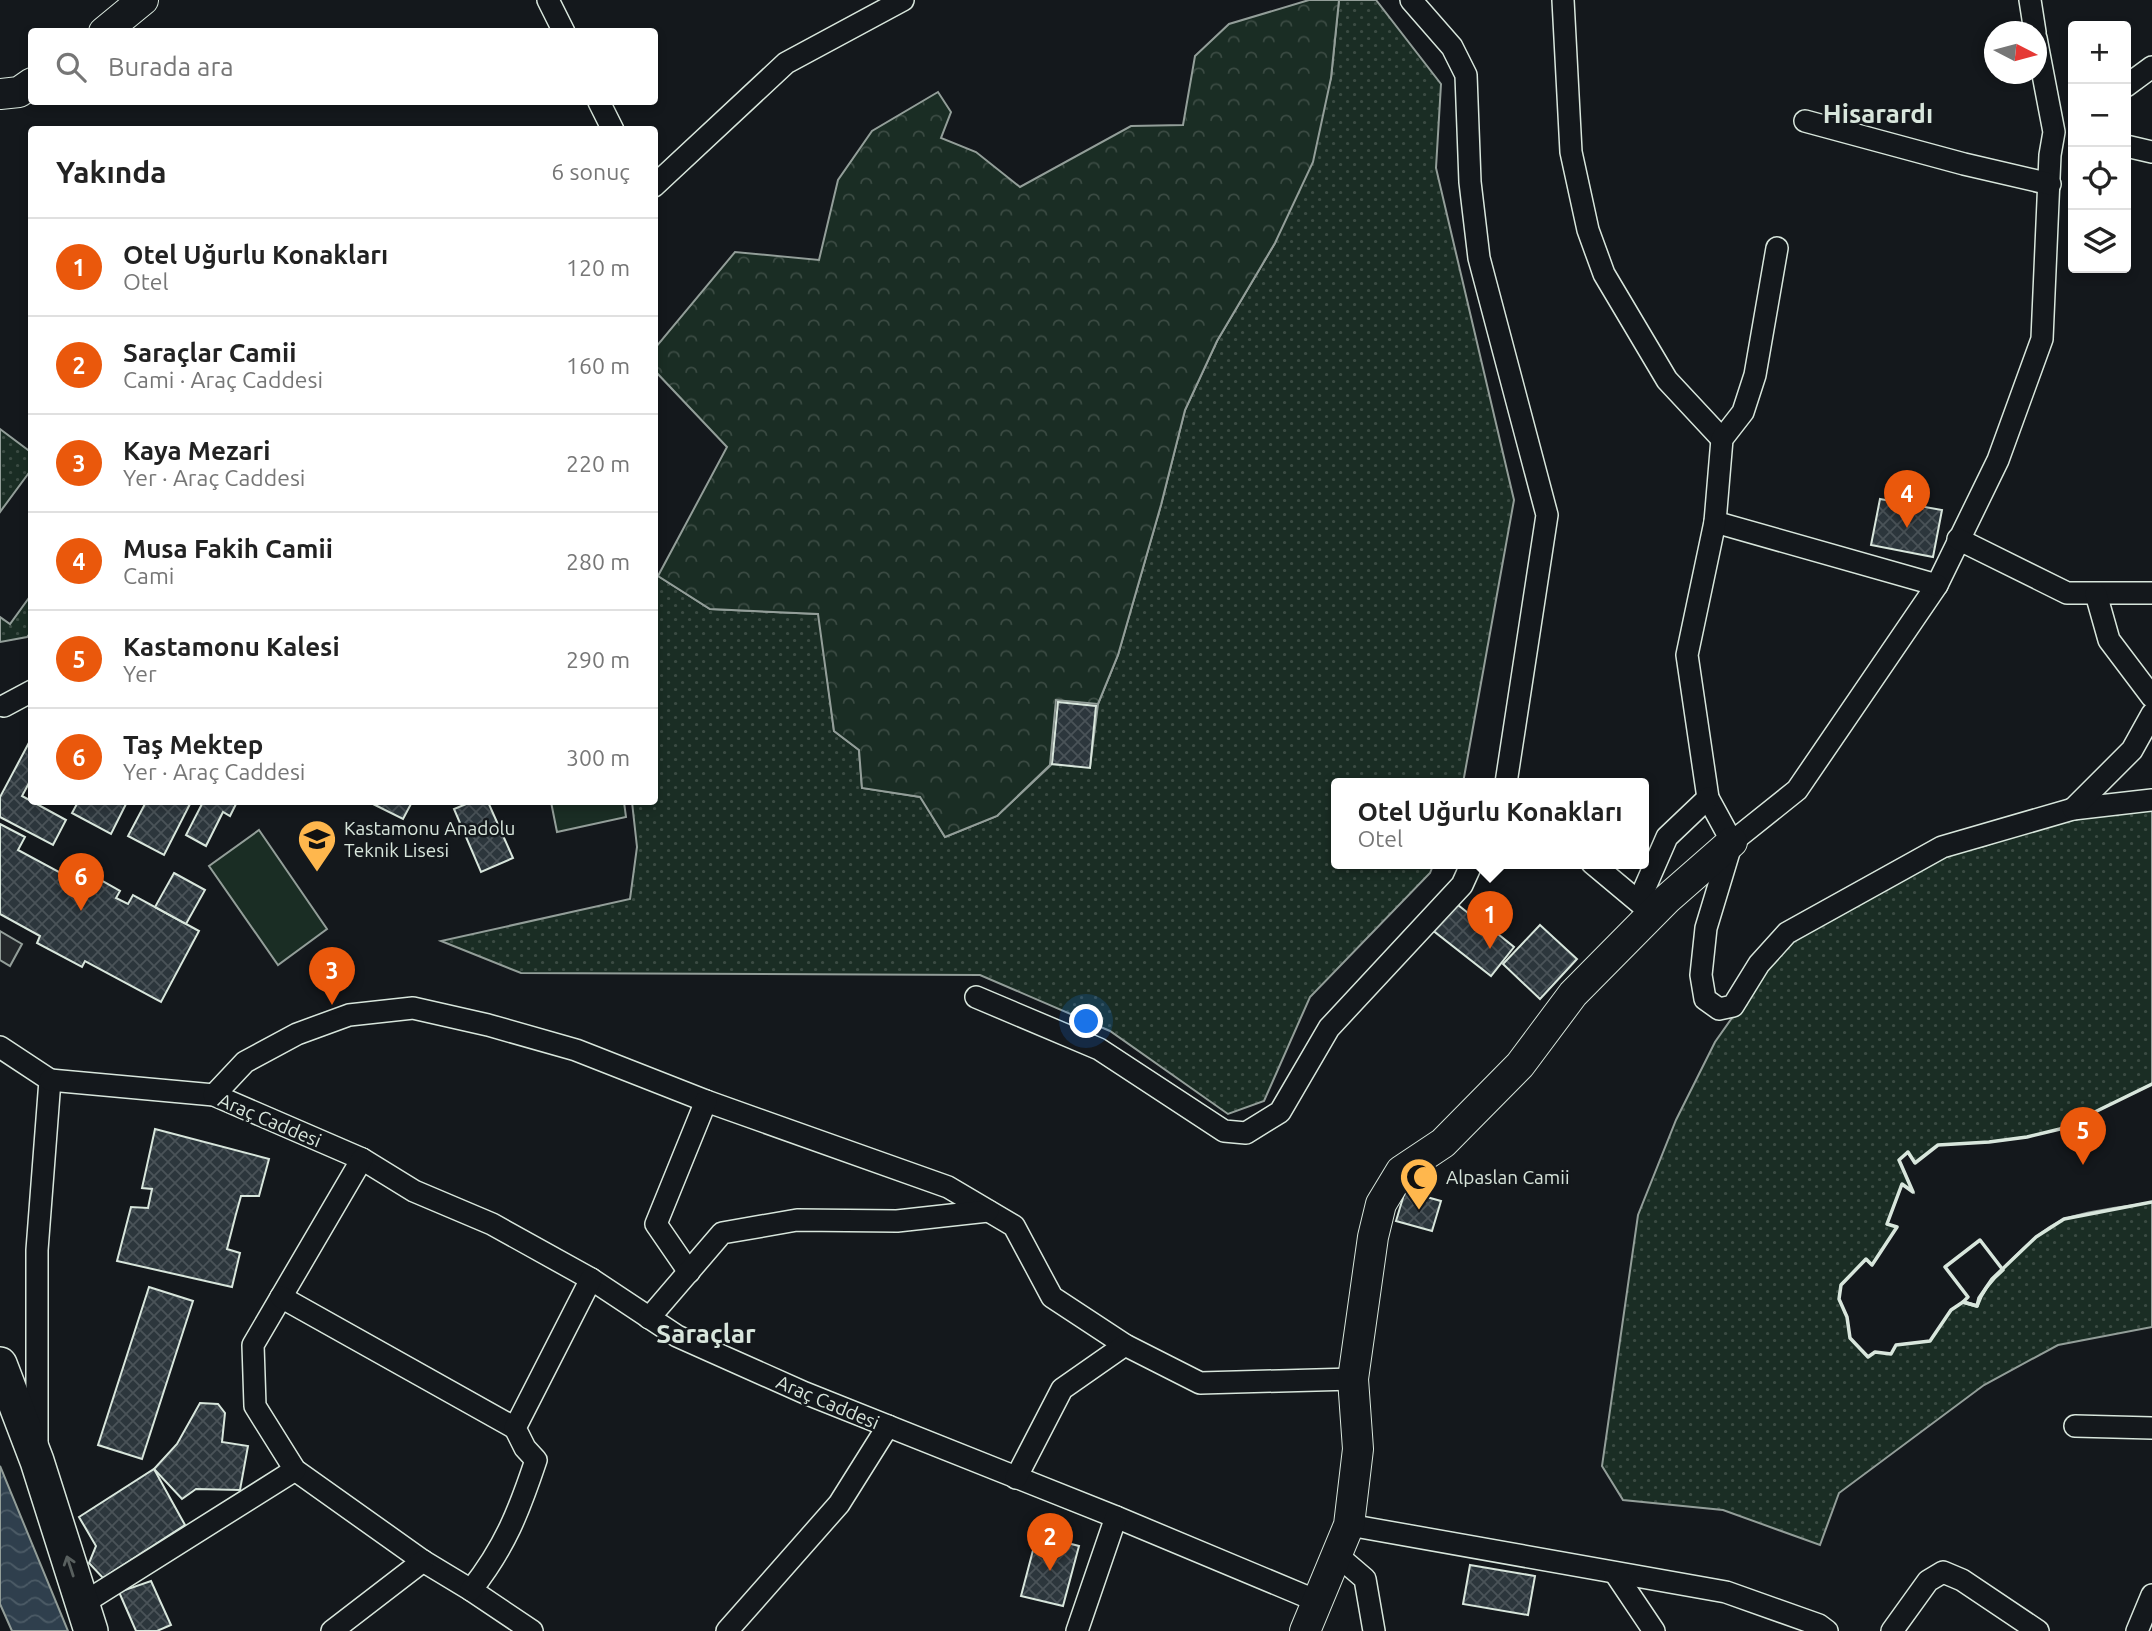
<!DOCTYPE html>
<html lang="tr">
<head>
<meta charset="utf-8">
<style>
  body { margin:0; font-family:Ubuntu,sans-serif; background:#f2f2f2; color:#222 }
  .controls { position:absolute; right:21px; top:21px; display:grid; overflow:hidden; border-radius:7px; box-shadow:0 4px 10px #0003 }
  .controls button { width:63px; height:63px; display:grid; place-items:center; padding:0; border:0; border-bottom:2px solid #e0e0e0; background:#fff; color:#222; font:35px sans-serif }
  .compass { position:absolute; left:1984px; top:21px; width:63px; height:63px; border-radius:50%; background:#fff; box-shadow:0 4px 10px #0003; rotate:96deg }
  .you { position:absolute; left:1087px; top:1022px; width:24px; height:24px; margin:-18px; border:5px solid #fff; border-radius:50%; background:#1a73e8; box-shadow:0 0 0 10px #1a73e833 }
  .badge { display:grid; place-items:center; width:46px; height:46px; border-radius:50%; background:#ea580c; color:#fff; font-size:23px; font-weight:700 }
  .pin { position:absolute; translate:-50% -58px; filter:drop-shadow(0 2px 4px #0008) }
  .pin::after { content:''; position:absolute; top:37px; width:24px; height:21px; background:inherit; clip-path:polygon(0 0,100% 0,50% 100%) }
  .popup { position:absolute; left:1331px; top:778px; width:318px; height:91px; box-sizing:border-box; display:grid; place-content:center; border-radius:7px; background:#fff; filter:drop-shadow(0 2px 5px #0005); font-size:23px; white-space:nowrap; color:#767676 }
  .popup b { font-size:26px; color:#222 }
  .popup::after { content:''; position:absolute; left:50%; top:100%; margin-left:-14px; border:14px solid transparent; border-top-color:#fff }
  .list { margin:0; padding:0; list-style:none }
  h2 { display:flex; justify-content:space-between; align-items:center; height:91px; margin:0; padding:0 28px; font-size:30px }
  h2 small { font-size:23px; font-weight:400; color:#767676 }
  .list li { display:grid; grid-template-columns:46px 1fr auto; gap:21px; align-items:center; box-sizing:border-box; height:98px; padding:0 28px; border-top:2px solid #e0e0e0 }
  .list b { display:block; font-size:26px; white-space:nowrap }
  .list p { margin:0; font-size:23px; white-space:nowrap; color:#767676 }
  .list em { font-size:23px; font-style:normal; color:#767676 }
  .icon { flex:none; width:38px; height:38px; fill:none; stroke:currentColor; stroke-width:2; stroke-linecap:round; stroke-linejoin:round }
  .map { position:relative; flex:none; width:2152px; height:1631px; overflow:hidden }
  .search { position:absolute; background:#fff; box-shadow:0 4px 10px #0003; left:28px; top:28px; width:630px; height:77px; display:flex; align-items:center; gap:18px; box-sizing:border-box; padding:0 24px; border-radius:7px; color:#767676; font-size:26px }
  .panel { position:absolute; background:#fff; box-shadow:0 4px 10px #0003; left:28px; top:126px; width:630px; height:679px; border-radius:7px }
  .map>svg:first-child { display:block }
  .green { fill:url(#green-dots); stroke:#939e99; stroke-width:2 }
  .forest { fill:url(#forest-crowns); stroke:#939e99; stroke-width:2 }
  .pitch { fill:#1a2d24; stroke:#939e99; stroke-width:2 }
  .parking { fill:#24282b; stroke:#939e99; stroke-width:2 }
  .water { fill:url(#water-waves); stroke:#939e99; stroke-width:2 }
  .building { fill:url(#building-cross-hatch); stroke:#d8e6dc; stroke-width:2 }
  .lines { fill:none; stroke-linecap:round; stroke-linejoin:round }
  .minor-casing { stroke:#d8e6dc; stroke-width:24 }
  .secondary-casing { stroke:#d8e6dc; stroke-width:32 }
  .primary-casing { stroke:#d8e6dc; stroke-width:36 }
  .minor { stroke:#14181c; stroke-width:21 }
  .secondary { stroke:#14181c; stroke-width:30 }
  .primary { stroke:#14181c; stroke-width:33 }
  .wall { stroke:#d8e6dc; stroke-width:3.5 }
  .oneway { stroke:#59605f }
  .labels { text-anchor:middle; stroke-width:5; stroke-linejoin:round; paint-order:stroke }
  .poi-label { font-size:19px; fill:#d8e6dc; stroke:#14181c; text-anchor:start }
  .street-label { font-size:19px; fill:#d8e6dc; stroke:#14181c }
  .district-label { font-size:26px; font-weight:bold; fill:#d8e6dc; stroke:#14181c }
</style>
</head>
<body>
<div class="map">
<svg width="2152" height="1631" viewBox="0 0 2152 1631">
  <defs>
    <pattern id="green-dots" width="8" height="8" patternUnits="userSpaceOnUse" patternTransform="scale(1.75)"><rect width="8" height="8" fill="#1a2d24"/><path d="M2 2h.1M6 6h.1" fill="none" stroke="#3b4b43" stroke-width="1.8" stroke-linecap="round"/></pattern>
    <pattern id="forest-crowns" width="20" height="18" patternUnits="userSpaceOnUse" patternTransform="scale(1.75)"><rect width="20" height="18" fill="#1a2d24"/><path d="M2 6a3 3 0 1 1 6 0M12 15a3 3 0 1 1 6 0" fill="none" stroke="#3b4b43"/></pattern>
    <pattern id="water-waves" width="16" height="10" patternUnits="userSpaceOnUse" patternTransform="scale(1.75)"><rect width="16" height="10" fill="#2f3f4d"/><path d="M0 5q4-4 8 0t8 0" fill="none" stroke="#4c5b66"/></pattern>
    <pattern id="building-cross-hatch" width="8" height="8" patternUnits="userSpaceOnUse" patternTransform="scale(1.75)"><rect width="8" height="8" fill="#2c363c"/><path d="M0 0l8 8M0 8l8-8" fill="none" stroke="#4a5358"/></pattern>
  </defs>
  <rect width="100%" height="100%" fill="#14181c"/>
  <g class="green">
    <polygon points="1339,0 1376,0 1441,84 1436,168 1514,500 1463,783 1336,783 1336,863 1434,863 1430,873 1310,997 1264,1101 1228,1114 1110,1031 980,975 521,973 441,941 630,899 637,847 632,802 654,802 654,578 658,576 710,609 819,614 834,731 859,750 862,788 921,797 945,837 997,816 1052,764 1090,767 1098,704 1118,655 1161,505 1185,410 1217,341 1275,243 1331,78"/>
    <polygon points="0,429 32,453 31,470 0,512"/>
    <polygon points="31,595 31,632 27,637 0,642 0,617 10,624"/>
    <path d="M2152,806v278l-92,45 -33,8 -38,5 -51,3 -23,18 -8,-11 -8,8 14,32 -11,-7 -15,39 10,3 -25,38 -6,-5 -25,24 -2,15 8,18 3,21 18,18 7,-4 16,2 5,-9 34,-4 21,-31 12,-8 14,4c8,-25 63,-78 88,-87 23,-9 62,-12 87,-17v125l-94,18 -74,40 -145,108 -19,52 -97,-35 -100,-10 -21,-34 36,-251 38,-95 39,-78 62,-88 79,-62 56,-29 73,-17 66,-25z"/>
  </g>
  <polygon class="forest" points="1309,0 1339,0 1331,78 1313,162 1275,243 1217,341 1185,410 1161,505 1118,655 1098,704 1056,700 1050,765 997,816 945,837 920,797 862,788 859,750 834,731 818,614 710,609 658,576 727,447 655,371 655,348 735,252 819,260 838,180 872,131 938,92 951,112 941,138 976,152 1020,187 1131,126 1183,125 1195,56 1229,24"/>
  <g class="pitch">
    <polygon points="551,802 624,802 626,817 557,832"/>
    <polygon points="259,830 327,929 278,965 209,866"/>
  </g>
  <polygon class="parking" points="0,931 22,944 10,966 0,960"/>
  <polygon class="water" points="0,1466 68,1631 12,1631 0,1604"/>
  <g class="building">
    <polygon points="1880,499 1942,510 1933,557 1871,545"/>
    <polygon points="1058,702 1096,706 1090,768 1052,764"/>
    <polygon points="32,737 32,784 29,783 22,796 66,820 53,845 0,817 0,797"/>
    <polygon points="78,802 127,802 111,834 72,813"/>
    <polygon points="146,802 191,802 164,855 128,836"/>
    <polygon points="203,802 237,802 230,816 223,812 206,846 186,835"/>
    <polygon points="369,802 412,802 403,819"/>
    <polygon points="471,802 488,802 513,858 481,872 454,809"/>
    <polygon points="0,824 25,837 18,850 68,877 74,865 120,891 116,898 128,904 133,895 199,931 161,1002 85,961 82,967 37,943 40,936 0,914"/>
    <polygon points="174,873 205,890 186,924 155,907"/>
    <polygon points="1453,901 1487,928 1494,918 1504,926 1498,934 1514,947 1491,976 1431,929"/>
    <polygon points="1540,925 1577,959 1540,999 1503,964"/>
    <polygon points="155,1129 269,1159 259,1196 241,1196 236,1214 227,1249 240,1253 232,1287 117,1261 131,1207 148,1208 152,1189 142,1188"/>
    <polygon points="1405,1191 1441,1201 1432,1231 1396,1221"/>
    <polygon points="149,1287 193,1301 142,1459 98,1445"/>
    <polygon points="200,1403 218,1404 225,1413 222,1442 248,1446 240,1490 196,1489 182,1499 154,1469 177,1444"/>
    <polygon points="154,1469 185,1525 103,1578 89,1563 96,1546 79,1517"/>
    <polygon points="1037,1535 1079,1546 1063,1606 1021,1596"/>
    <polygon points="1470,1565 1535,1576 1528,1615 1463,1604"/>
    <polygon points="151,1581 171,1625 157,1631 136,1631 119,1592"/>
  </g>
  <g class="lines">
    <g class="minor-casing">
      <g id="minor">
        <polyline points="548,0 564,32"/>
        <polyline points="1411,0 1452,47 1466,75 1470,182 1479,258 1547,515 1506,783"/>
        <polyline points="1563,0 1571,152 1588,230 1604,274 1667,380 1722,439"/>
        <polyline points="2030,0 2035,32"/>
        <polyline points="2036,38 2054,132 2050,155 2042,339 1998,460 1937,585 1797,790 1732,842 1706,928 1701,975 1705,999 1719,1009 1733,1006 1759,964 1787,933 1942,847 2073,809 2152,800"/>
        <polyline points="2126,86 2152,67"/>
        <polyline points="599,102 613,130"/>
        <polyline points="1805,121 1964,164 2050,184"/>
        <polyline points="2126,146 2152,152"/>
        <polyline points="654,186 786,63 903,0"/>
        <polyline points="1715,522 1937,585"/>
        <polyline points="1958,539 2067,593 2152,593"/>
        <polyline points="2096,594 2109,640 2152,697"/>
        <polyline points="4,706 32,691"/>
        <polyline points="2073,809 2132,750 2152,714"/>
        <polyline points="1732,842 1708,798 1687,655 1715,522 1722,439 1743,412 1755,375 1777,248"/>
        <polyline points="1592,863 1647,909"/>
        <polyline points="1639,901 1667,837 1708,798"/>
        <polyline points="976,997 1099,1049 1224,1131 1246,1133 1280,1112 1329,1028 1462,885 1472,863"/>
        <polyline points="0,1047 50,1080 37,1250 37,1442"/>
        <polyline points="50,1080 214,1095 362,1159 414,1191 492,1224 591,1279 677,1336 805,1393 1116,1517 1317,1601"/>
        <polyline points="214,1095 245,1062 297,1034 349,1015 413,1008 488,1025 576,1050 706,1101 948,1187 1014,1226 1052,1297 1125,1345 1200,1383 1353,1379"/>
        <polyline points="362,1159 253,1345 255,1406 295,1470 423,1561 471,1590 532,1631"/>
        <polyline points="689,1272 656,1224 706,1101"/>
        <polyline points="281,1297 515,1428"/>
        <polyline points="649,1318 722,1233 797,1220 897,1221 988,1211"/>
        <polyline points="2075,1426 2152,1428"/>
        <polyline points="1016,1478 1062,1389 1125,1345"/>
        <polyline points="1349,1525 1726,1592 1819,1625 1827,1631"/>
        <polyline points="1337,1555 1365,1579 1374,1631"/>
        <polyline points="1615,1573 1654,1631"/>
        <path d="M471,1590c34,-43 48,-79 65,-130l-11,-12 -10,-20 76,-149"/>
        <polyline points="82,1604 295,1470"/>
        <polyline points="332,1631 423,1561"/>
        <polyline points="727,1631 839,1504 888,1426"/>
        <polyline points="1077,1631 1116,1517"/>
        <polyline points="1892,1631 1928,1581 1943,1572 1962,1580 2038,1631"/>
        <polyline points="2137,1631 2152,1595"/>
      </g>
    </g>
    <g class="secondary-casing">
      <g id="secondary">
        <polyline points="104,32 143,0"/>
        <polyline points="0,94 19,92 32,83"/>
        <polyline points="1305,1631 1349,1525 1358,1449 1353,1379 1373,1237 1381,1204 1401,1171 1443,1143 1520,1065 1573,994 1667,899 1732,842"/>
      </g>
    </g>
    <g class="primary-casing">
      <polyline id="primary" points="0,1364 37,1461 91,1631"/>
    </g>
    <use href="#minor" class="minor"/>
    <use href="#secondary" class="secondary"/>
    <use href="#primary" class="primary"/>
    <g class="wall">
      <polyline points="2152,1084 2060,1129 2027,1137 1989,1142 1938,1145 1915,1163 1908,1152 1899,1160 1913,1192 1902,1184 1887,1224 1897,1227 1872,1265 1866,1259 1841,1285 1839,1299 1847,1317 1850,1338 1868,1357 1875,1352 1891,1354 1896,1345 1930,1341 1951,1310 1963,1302 1977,1306 1979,1298 1992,1279 2036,1237 2064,1219 2152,1202"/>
      <path d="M1980,1240l23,30c-12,10 -21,21 -26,36l-14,-4 5,-5 -23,-30z"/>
    </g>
  </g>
  <defs><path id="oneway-shaft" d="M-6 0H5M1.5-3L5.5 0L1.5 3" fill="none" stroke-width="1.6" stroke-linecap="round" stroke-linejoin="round" transform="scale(1.75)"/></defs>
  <use class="oneway" href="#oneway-shaft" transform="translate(70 1566) rotate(-108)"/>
  <defs>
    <g id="school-pin" transform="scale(2.0125)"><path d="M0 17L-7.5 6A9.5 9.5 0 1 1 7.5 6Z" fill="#ffb74d" stroke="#14181c"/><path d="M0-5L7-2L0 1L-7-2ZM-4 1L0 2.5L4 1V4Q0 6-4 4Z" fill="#111"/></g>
    <g id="mosque-pin" transform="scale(2.0125)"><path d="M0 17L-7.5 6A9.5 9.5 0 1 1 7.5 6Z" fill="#ffb74d" stroke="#14181c"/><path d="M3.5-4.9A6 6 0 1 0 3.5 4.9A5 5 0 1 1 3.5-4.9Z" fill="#111"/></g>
  </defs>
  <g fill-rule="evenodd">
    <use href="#school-pin" x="317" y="839"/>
    <use href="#mosque-pin" x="1419" y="1177"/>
  </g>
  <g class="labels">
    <g class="poi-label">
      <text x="344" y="835">Kastamonu Anadolu<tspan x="344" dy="22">Teknik Lisesi</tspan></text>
      <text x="1446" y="1184">Alpaslan Camii</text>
    </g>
    <g class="street-label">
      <text transform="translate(270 1120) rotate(23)" y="7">Araç Caddesi</text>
      <text transform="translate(828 1402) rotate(23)" y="7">Araç Caddesi</text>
    </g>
    <g class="district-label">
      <text x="1878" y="123">Hisarardı</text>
      <text x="706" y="1343">Saraçlar</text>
    </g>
  </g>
</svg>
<div class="controls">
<button>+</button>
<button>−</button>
<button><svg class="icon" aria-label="locate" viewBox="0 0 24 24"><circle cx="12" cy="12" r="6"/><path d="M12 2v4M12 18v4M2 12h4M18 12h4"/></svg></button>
<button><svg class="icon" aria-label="layers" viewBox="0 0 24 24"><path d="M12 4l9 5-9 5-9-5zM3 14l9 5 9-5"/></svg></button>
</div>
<svg class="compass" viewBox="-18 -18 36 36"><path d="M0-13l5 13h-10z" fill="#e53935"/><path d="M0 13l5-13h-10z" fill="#767676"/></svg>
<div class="you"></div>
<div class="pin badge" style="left:1490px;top:949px">1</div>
<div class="popup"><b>Otel Uğurlu Konakları</b>Otel</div>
<div class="pin badge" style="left:1050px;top:1571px">2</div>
<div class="pin badge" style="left:332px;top:1005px">3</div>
<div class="pin badge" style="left:1907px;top:528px">4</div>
<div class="pin badge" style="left:2083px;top:1165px">5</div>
<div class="pin badge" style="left:81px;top:911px">6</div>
<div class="search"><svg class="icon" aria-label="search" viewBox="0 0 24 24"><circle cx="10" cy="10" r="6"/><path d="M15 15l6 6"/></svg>Burada ara</div>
<section class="panel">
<h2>Yakında<small>6 sonuç</small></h2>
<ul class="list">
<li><span class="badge">1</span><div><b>Otel Uğurlu Konakları</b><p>Otel</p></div><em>120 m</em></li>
<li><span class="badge">2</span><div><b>Saraçlar Camii</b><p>Cami · Araç Caddesi</p></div><em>160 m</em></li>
<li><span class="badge">3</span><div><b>Kaya Mezari</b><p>Yer · Araç Caddesi</p></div><em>220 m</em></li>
<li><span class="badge">4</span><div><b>Musa Fakih Camii</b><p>Cami</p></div><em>280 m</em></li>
<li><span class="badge">5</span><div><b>Kastamonu Kalesi</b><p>Yer</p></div><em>290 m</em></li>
<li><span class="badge">6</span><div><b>Taş Mektep</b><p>Yer · Araç Caddesi</p></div><em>300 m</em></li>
</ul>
</section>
</div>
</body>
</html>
